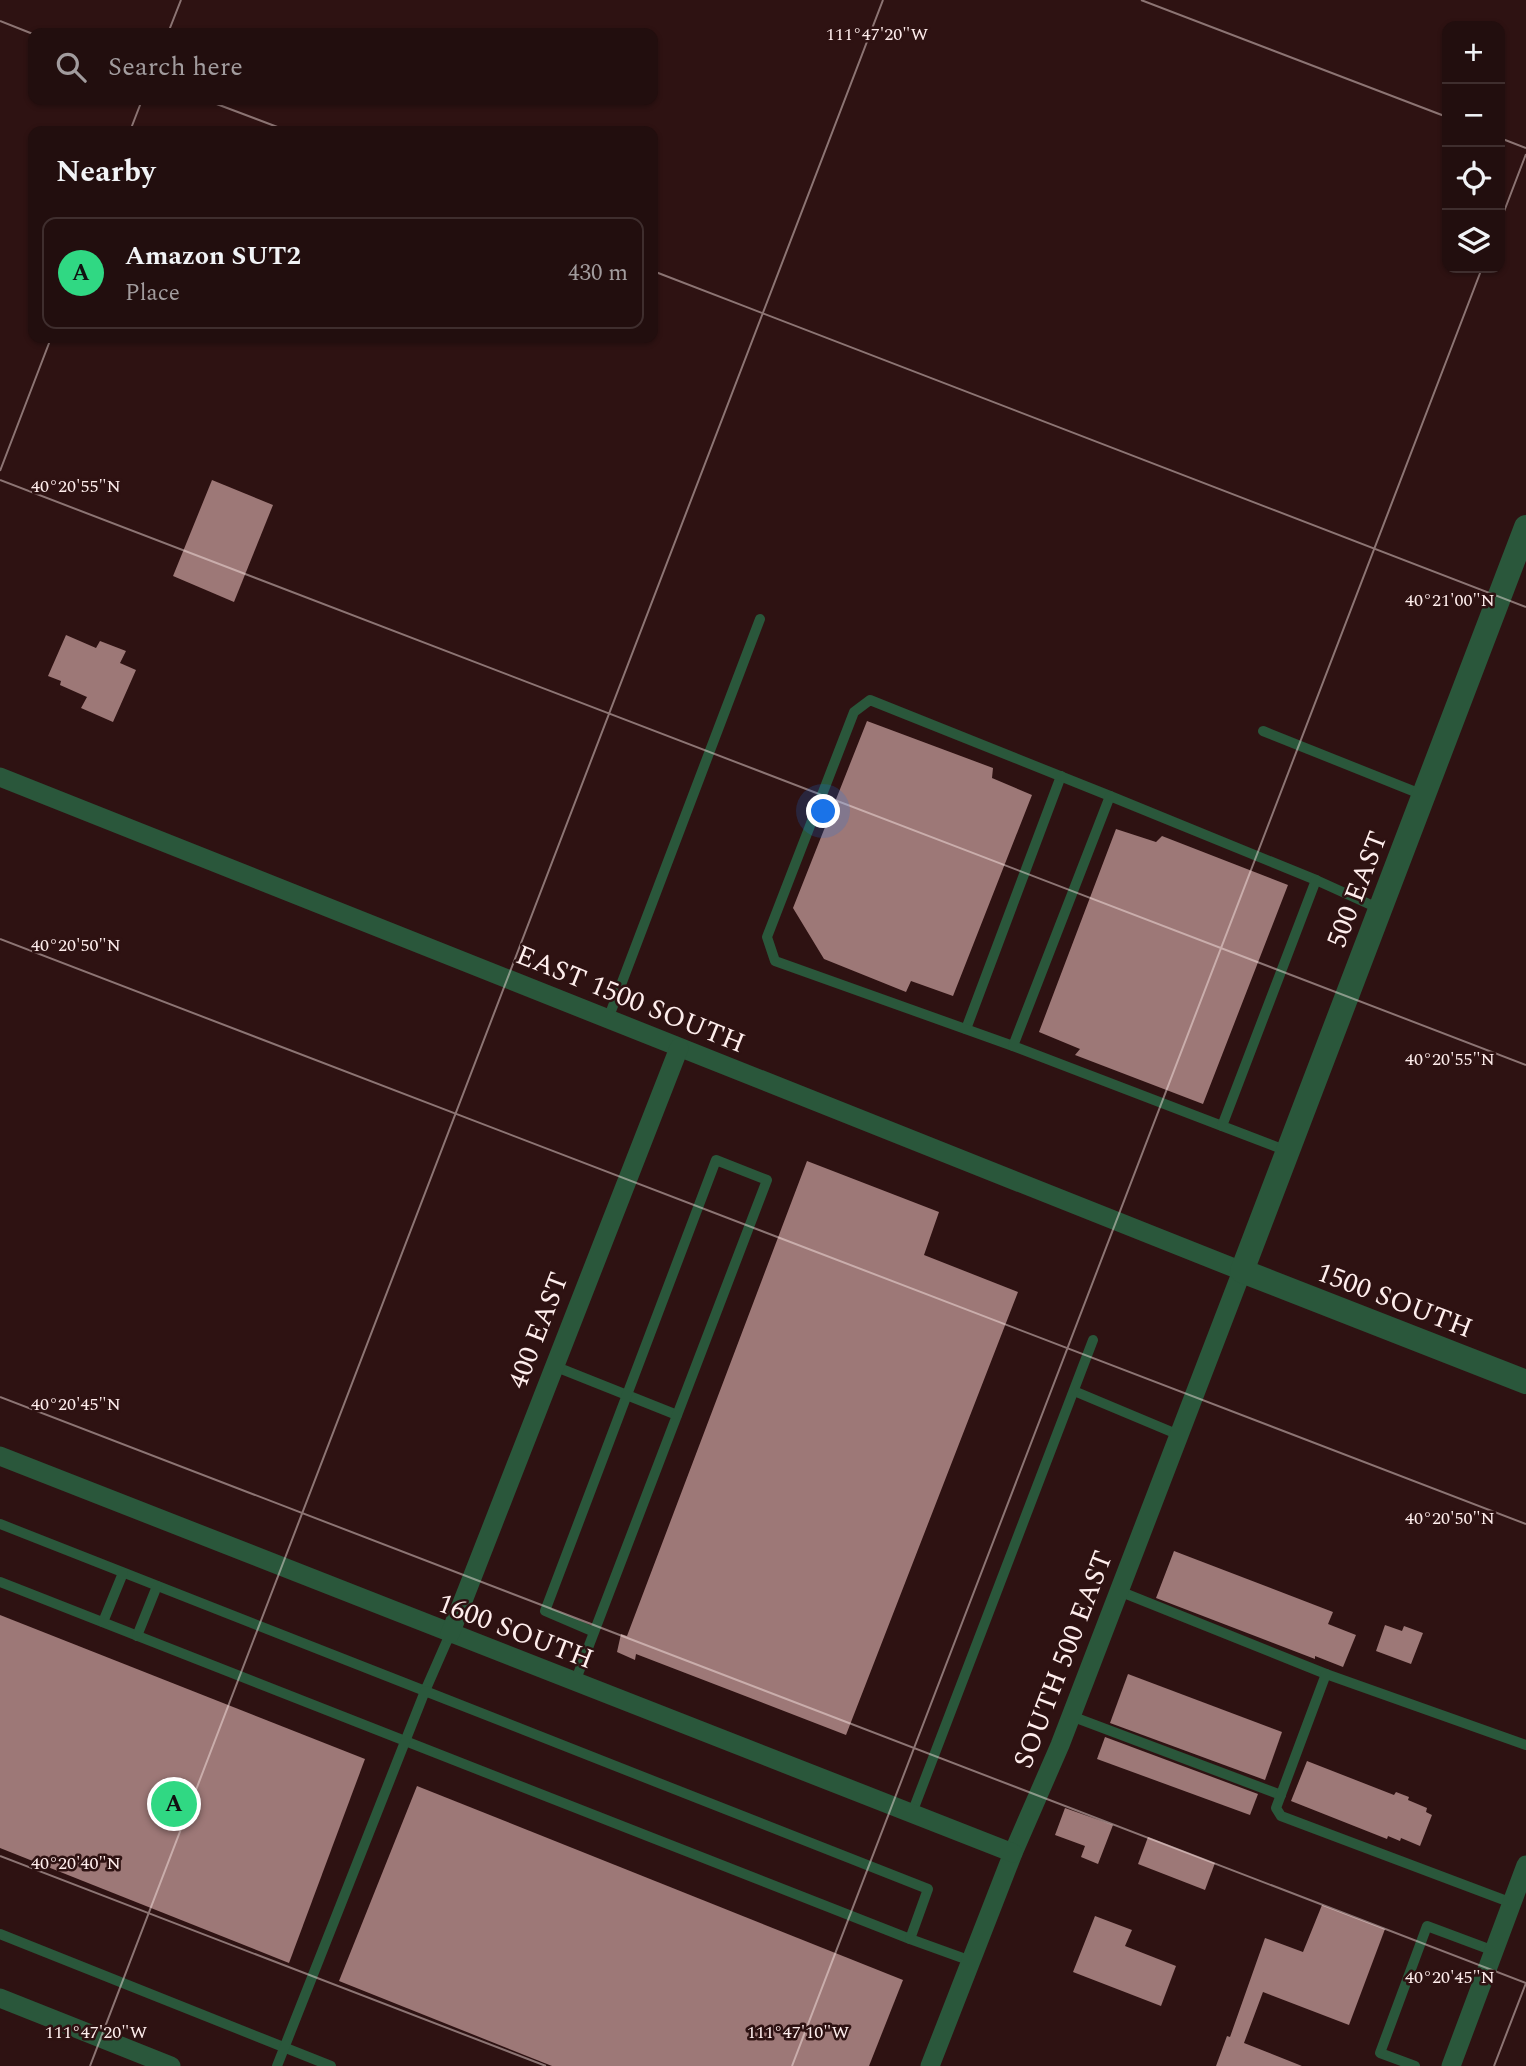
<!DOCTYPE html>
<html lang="en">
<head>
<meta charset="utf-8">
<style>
  body { margin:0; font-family:Spectral,serif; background:#2a1717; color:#f1f3f6 }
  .controls { position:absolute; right:21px; top:21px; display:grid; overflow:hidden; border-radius:14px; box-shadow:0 2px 5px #0004 }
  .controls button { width:63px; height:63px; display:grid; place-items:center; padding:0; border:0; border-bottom:2px solid #3f2e2e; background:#220e0e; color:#f1f3f6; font:35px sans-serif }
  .you { position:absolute; left:824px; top:812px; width:24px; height:24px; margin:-18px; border:5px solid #fff; border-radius:50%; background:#1a73e8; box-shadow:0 0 0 10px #1a73e833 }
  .badge { display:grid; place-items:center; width:46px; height:46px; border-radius:50%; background:#30d883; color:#111; font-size:23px; font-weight:700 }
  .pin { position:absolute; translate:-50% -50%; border:4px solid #fff; box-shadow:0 2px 7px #0006 }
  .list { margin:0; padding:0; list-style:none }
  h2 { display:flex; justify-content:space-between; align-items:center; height:91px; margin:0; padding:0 28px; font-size:30px }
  h2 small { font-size:23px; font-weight:400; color:#a29c9e }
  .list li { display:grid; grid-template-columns:46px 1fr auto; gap:21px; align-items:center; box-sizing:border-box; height:112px; margin:0 14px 14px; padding:0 14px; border:2px solid #3f2e2e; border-radius:14px }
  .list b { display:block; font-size:26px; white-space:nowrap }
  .list p { margin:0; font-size:23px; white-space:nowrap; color:#a29c9e }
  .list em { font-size:23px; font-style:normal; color:#a29c9e }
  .icon { flex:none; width:38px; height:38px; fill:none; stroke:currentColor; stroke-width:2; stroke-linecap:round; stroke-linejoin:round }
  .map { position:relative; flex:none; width:1526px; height:2066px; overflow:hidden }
  .search { position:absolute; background:#220e0e; box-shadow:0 2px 5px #0004; left:28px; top:28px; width:630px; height:77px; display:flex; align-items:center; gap:18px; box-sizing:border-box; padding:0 24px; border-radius:14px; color:#a29c9e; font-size:26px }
  .panel { position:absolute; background:#220e0e; box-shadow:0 2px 5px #0004; left:28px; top:126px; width:630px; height:217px; border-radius:14px }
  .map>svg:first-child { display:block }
  .building { fill:#9d7877 }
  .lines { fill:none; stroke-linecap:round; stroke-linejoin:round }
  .service { stroke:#2a573b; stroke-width:10 }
  .minor { stroke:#2a573b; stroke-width:19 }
  .tertiary { stroke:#2a573b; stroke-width:24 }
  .ticks { fill:none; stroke:#feedec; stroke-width:2; stroke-opacity:0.45 }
  .labels { text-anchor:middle; stroke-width:5; stroke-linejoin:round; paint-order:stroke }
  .street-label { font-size:28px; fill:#feedec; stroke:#2e1212 }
  .ticks-label { font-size:18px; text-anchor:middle; fill:#feedec; stroke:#2e1212; stroke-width:5; stroke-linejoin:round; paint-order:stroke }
</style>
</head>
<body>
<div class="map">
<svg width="1526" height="2066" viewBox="0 0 1526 2066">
  <rect width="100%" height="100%" fill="#2e1212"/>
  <g class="building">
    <polygon points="212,480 273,505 234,602 173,576"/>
    <polygon points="66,635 96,648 100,641 126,651 120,663 136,670 113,722 81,708 87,697 60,685 61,681 48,676"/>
    <polygon points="867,721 993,768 992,778 1032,795 953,996 911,981 906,992 824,959 793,908"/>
    <polygon points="1116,829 1156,842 1162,836 1288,885 1203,1104 1075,1055 1080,1049 1039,1032"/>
    <polygon points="807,1161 939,1212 924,1255 1018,1292 846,1735 636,1654 635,1660 617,1652 621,1634 627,1636"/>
    <polygon points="1174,1551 1333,1612 1328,1624 1356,1635 1343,1667 1315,1656 1315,1659 1156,1598"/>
    <polygon points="0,1615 365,1759 289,1963 0,1848"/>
    <polygon points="1385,1625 1402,1631 1404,1626 1423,1633 1411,1664 1376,1651"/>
    <polygon points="1128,1674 1282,1732 1265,1780 1110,1723"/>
    <polygon points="1105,1737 1258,1794 1250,1815 1097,1759"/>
    <polygon points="1307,1761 1394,1795 1396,1792 1409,1797 1408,1800 1427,1808 1426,1812 1432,1815 1420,1846 1401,1838 1400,1841 1388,1836 1387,1839 1291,1801"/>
    <polygon points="417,1786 903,1980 869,2066 552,2066 339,1981"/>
    <polygon points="1065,1808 1113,1825 1098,1864 1081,1857 1085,1846 1055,1835"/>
    <polygon points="1148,1837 1215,1863 1205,1890 1138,1864"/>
    <polygon points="1322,1905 1385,1929 1349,2025 1263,1992 1244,2043 1302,2066 1216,2066 1227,2036 1230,2037 1265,1938 1303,1952"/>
    <polygon points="1095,1916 1132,1930 1125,1946 1176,1966 1161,2006 1073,1972"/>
  </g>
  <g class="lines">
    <g class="service">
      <polyline points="1263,731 1423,795"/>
      <polyline points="608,1019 760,619"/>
      <polyline points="966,1029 1061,776"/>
      <polyline points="1013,1046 775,961 767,937 854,712 870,700 1110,796"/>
      <polyline points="1222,1126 1013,1046 1110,796 1316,880"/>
      <polyline points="1287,1151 1222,1126 1316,880 1380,909"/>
      <polyline points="554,1366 677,1415"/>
      <polyline points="1074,1391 1179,1435"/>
      <polyline points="0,1524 425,1691 450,1634"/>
      <polyline points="0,1582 910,1939"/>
      <polyline points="1119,1591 1326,1674"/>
      <polyline points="103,1622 123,1573"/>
      <polyline points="137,1636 157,1586"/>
      <polyline points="575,1682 767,1180 716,1160 545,1611 594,1632"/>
      <polyline points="1071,1716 1281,1795"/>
      <polyline points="912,1813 1093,1340"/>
      <polyline points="1512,1903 1281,1816 1276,1808 1326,1674 1526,1745"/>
      <polyline points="0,1934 331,2066"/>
      <polyline points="277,2066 425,1691 928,1889 910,1939 971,1961"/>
      <polyline points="1415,2066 1380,2053 1427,1926 1494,1951"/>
    </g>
    <g class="minor">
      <polyline points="0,777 1242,1271 1060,1745 1013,1853 930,2066"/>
      <polyline points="0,1456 1013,1853"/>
      <polyline points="450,1634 679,1048"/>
      <polyline points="0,1998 171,2066"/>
      <polyline points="1451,2066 1526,1865"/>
    </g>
    <polyline class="tertiary" points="1526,527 1242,1271 1526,1382"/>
  </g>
  <path class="ticks" d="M1141,0l306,117M0,21l33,13M168,33l13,-33M206,100l82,31M130,131l12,-31M1500,138l26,10M1500,222l26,-68M653,271l873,336M0,471l51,-133M0,480l1526,585M0,939l1526,585M0,1397l1526,586M0,1856l546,210M90,2066l793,-2066M792,2066l690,-1798M1494,2066l32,-83"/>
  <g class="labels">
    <g class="street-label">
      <text transform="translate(1356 889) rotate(-69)" y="10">500 EAST</text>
      <text transform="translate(631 998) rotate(22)" y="10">EAST 1500 SOUTH</text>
      <text transform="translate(1395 1299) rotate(21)" y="10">1500 SOUTH</text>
      <text transform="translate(537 1330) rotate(-69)" y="10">400 EAST</text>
      <text transform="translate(516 1630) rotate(21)" y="10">1600 SOUTH</text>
      <text transform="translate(1062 1659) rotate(-69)" y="10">SOUTH 500 EAST</text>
    </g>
  </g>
  <g class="ticks-label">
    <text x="877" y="40">111°47'20"W</text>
    <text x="76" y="492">40°20'55"N</text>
    <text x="1450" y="606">40°21'00"N</text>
    <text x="76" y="951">40°20'50"N</text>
    <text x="1450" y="1065">40°20'55"N</text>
    <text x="76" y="1410">40°20'45"N</text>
    <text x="1450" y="1524">40°20'50"N</text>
    <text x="76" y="1869">40°20'40"N</text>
    <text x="1450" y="1983">40°20'45"N</text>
    <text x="96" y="2038">111°47'20"W</text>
    <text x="798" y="2038">111°47'10"W</text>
  </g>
</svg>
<div class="controls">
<button>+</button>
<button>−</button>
<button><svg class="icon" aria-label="locate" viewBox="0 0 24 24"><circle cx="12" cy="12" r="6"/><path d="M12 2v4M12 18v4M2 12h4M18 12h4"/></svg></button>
<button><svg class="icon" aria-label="layers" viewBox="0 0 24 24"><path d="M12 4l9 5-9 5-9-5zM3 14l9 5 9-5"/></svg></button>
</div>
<div class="you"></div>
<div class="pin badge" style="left:174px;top:1804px">A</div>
<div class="search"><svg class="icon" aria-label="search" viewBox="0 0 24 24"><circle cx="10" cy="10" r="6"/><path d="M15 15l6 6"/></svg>Search here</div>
<section class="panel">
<h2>Nearby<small></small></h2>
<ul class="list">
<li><span class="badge">A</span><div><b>Amazon SUT2</b><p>Place</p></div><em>430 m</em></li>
</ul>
</section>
</div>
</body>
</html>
